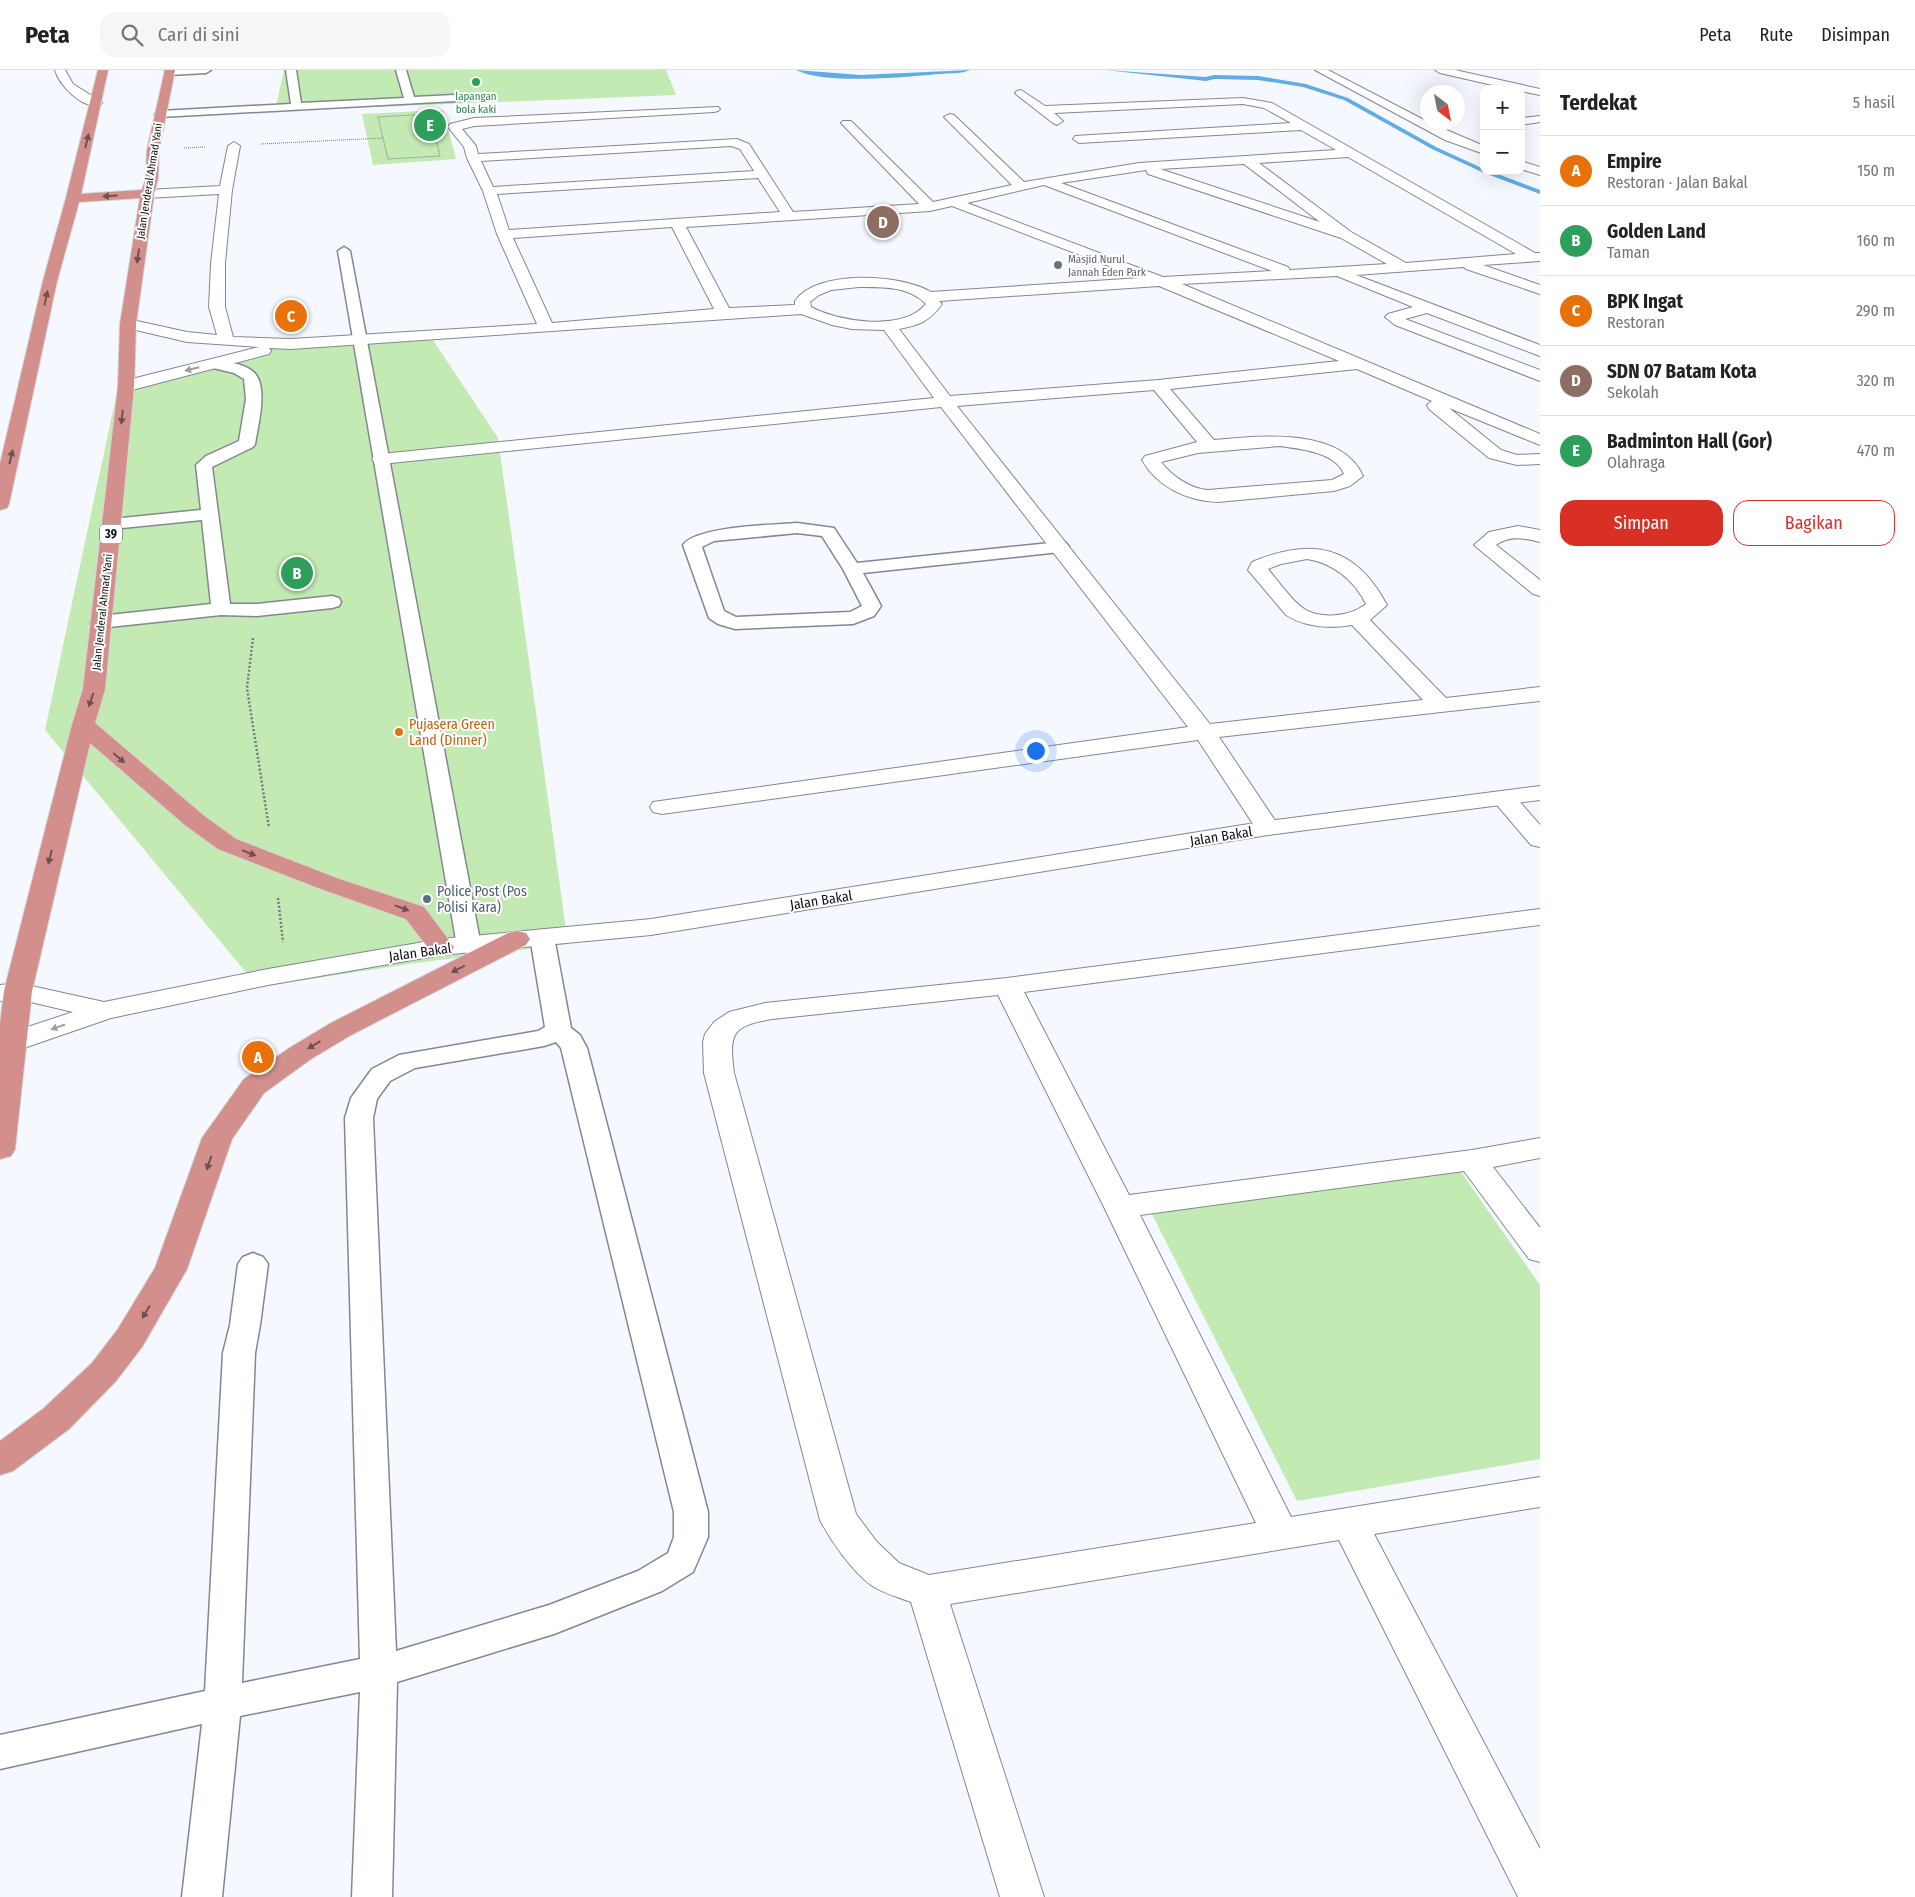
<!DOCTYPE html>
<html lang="id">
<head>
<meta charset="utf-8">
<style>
  body { margin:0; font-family:"Fira Sans Condensed",sans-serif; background:#f6f6f6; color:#222 }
  .controls { position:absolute; right:15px; top:15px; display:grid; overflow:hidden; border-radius:10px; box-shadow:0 5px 20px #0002 }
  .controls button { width:45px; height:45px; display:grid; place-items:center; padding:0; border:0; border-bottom:1px solid #e0e0e0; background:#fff; color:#222; font:25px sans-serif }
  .compass { position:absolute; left:1420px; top:15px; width:45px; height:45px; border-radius:50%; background:#fff; box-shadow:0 5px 20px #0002; rotate:148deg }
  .you { position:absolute; left:1035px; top:680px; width:18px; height:18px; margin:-12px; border:4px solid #fff; border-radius:50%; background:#1a73e8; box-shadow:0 0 0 8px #1a73e833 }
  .badge { display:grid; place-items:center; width:32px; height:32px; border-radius:50%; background:#d93025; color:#fff; font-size:16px; font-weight:700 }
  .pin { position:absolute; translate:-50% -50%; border:2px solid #fff; box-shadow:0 1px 5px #0006 }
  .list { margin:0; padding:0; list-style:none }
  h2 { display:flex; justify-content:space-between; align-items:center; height:65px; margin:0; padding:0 20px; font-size:21px }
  h2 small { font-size:16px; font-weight:400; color:#767676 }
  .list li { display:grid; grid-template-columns:32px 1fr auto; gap:15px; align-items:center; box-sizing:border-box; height:70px; padding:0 20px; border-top:1px solid #e0e0e0 }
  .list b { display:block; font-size:19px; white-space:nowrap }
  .list p { margin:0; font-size:16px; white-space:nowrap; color:#767676 }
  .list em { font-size:16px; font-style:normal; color:#767676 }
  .actions { display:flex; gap:10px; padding:15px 20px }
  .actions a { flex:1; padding:11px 0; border:1px solid #d93025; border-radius:15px; text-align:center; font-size:18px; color:#d93025 }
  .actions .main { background:#d93025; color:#fff }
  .icon { flex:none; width:28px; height:28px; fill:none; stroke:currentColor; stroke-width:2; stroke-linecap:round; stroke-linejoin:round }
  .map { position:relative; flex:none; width:1540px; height:1827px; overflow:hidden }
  header { display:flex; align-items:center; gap:30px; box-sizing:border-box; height:70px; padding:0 25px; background:#fff; border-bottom:1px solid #e0e0e0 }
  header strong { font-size:24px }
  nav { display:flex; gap:28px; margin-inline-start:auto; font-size:18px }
  .search { width:350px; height:45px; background:#f6f6f6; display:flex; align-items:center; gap:12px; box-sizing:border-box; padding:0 18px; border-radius:15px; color:#767676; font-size:19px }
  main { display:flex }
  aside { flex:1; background:#fff }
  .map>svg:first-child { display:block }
  .green { fill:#c2eab2 }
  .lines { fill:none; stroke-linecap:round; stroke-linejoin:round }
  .stream { fill:#61ace4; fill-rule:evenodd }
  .service-casing { stroke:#828791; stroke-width:3 }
  .minor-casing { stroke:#828791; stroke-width:2 }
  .tertiary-casing { stroke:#828791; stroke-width:2 }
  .trunk-casing { stroke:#d4d4d5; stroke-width:2 }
  .path-far1 { stroke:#777a7f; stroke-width:1; stroke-dasharray:1 1; stroke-linecap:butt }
  .path { stroke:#777a7f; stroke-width:2.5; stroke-dasharray:2 2; stroke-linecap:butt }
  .service { fill:#fff; fill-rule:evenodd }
  .minor { fill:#fff; fill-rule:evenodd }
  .tertiary { fill:#fff; fill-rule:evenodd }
  .trunk { fill:#d28f8c; fill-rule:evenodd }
  .oneway { fill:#705050 }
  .oneway2 { fill:#9f9fa1 }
  .leisure-dot { fill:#2e9e5b; stroke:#fff; stroke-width:2 }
  .worship-dot { fill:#6b7280; stroke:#fff; stroke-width:2 }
  .food-dot { fill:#e8710a; stroke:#fff; stroke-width:2 }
  .service-dot { fill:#5c6f8a; stroke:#fff; stroke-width:2 }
  .labels { text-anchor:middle; stroke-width:4; stroke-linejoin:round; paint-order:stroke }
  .far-leisure-label { font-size:11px; fill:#27864d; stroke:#fff }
  .far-street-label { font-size:11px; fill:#0e1014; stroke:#fff }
  .far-worship-label { font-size:11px; fill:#5b616d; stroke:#fff; text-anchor:start }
  .shield { fill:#fff; stroke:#56585a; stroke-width:1 }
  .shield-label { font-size:12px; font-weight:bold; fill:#0e1014 }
  .food-label { font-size:14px; fill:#c56008; stroke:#fff; text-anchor:start }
  .street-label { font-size:14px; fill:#0e1014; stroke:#fff }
  .service-label { font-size:14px; fill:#4e5e75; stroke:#fff; text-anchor:start }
</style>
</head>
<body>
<header>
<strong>Peta</strong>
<div class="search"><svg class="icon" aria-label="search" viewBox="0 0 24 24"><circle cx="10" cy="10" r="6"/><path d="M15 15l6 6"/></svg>Cari di sini</div>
<nav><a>Peta</a><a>Rute</a><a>Disimpan</a></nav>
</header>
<main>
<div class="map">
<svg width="1540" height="1827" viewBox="0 0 1540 1827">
  <rect width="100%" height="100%" fill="#f5f8ff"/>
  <g class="green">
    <polygon points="284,0 666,0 676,25 275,41"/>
    <polygon points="443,40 456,89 373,95 362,44"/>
    <polygon points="429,264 498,368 568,874 416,893 258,917 45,660 118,317 286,274"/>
    <polygon points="1459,1099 1540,1215 1540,1389 1297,1431 1152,1144"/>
  </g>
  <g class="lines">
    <g class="stream">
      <path d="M796,0l65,5 109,-5c-8,4 -21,3 -31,4 -33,3 -114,11 -143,-4z"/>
      <polygon points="1105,0 1206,7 1214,5 1258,6 1306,14 1348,28 1436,77 1484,99 1484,101 1490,101 1540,120 1540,124 1482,102 1432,79 1344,30 1303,17 1258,10 1214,9 1206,11"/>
    </g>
    <g class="service-casing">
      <g id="service">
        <polygon points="165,0 211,0 206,3 169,5 166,4"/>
        <polygon points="286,0 296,0 301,33 404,28 396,0 406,0 414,27 474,24 479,27 474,30 160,47 155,44 160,41 291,34"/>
        <polygon points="344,177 350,181 481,876 478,881 469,883 460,881 457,876 338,181"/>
        <path d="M214,290c12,2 27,3 37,10 19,12 7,55 4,74l-2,3 -41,20 18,137h27l75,-8 7,2 2,4 -2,4 -7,2 -75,8 -36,-1 -121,13 -7,-2 -2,-4 2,-4 7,-2 111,-12 -9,-84 -90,9 -6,-1 -3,-4 3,-4 6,-1 89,-9 -5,-45 10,-9 33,-15 7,-42 -2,-20 -10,-6 -25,-6 -2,-3 2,-3z"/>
        <path d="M797,453l37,5 23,35 203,-21 6,1 3,4 -3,4 -6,1 -197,21 18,33 -7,10 -21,8 -118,5 -17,-5 -9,-6 -26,-73c14,-19 90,-20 114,-22zM797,463l25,3 21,33 19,37 -12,6 -114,5 -12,-6 -22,-64 12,-6z"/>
        <path d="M542,860l9,2 3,5 17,91 9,7 7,13 121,464v25l-15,35 -31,19 -108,43 -157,48 -5,215h-40l8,-205 -120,24 -18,181h-40l20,-173 -202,45v-34l205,-44 18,-338 7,-28 8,-61 5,-7 10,-4 10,4 5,7 -8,61 -5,28 -13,330 118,-24 -15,-541 6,-20 21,-29 27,-14 139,-24 7,-4 -15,-90 3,-5zM556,972l5,6 113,464v25l-6,16 -30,18 -89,34 -153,46 -23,-533 4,-19 13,-18 25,-13 129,-22z"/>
      </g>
    </g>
    <g class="minor-casing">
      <g id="minor">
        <path d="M55,0h10l8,14 27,17 2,2 -2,2c-17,5 -41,-20 -45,-35z"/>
        <polygon points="1315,0 1328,0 1428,52 1484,76 1484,84 1445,70"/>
        <polygon points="1435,0 1455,0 1540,19 1540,25 1521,21 1521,19 1510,19 1440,3"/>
        <path d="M1021,20l24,16 198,-8 29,5 263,150h5v8l-57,4 57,20v9l-74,-25 -2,-2 -108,8 184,70v11l-113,-43 -22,6 135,51v11l-145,-56 -10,-8 3,-3 25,-7 -76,-31 -155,8 358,150v11l-91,-37 52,42 16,5 23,-1v10l-23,1 -28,-7 -60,-49 -2,-4 5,-4 -75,-32 -187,20 44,51c44,-4 127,-14 149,36l-13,10 -16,5 -116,11c-30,-1 -61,-15 -76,-42l3,-4 52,-14 -43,-52 -197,16 253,318 213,-24 -71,-75c-23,4 -47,2 -66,-10l-38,-45 4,-8c60,-25 103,-17 135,43l-17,15 76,78 94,-11v14l-321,36 61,91 -3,5 -9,2 -9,-2 -61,-93 -536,74 -9,-2 -3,-5 3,-5 535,-75 -247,-320 -560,57 -6,-1 -3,-4 3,-4 6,-1 553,-56 -50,-68 -32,-1 -20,-4 -31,-11 -510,35 -22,-1 2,3 -2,3 -137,36h-12l-2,-4 2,-4 139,-35 -72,-5 -64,-15 -3,-3 3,-3 5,-2 59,13 30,3 -8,-28 2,-44 8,-69 -72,4 -7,-4 7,-4 73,-4 8,-40 6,-4 6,4 -8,44 -7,73v44l8,30 58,2 246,-15 -40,-90 -14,-43 -16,-33 -3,-11 -16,-20 2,-3 24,-6 244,-11 2,2 -2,2 -4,1 -240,14 -12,3 14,17 2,8 259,-15 12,5 44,68 126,-8 -76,-79 -2,-2 2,-2h8l82,81 79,-17 -68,-68 6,-3 4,1 70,67 115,-19 197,-13 -35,-20 -222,13 -6,-4 2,-3 216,-13 -27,-15 -21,-4 -189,9 9,8 -6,4 -4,-2 -36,-28 -2,-2 2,-2zM731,76l9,3 14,22 -261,16 -12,-26zM1348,87l168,97 -110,9 -55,-31 -92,-69zM1244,94l76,58 -160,-53zM1146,100l2,4 193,64 46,26 -97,6 -2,-3 -227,-84zM758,108l22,34 -271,18 -12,-36zM1044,115l228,86 -109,6 -196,-74zM952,136l188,72 -209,14c-30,-18 -114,-23 -136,9v4l-66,3 -43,-81 244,-16zM672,157l42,82 -162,14 -39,-85zM1159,216l180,75 -181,19 -208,16 -51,-67c20,-4 30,-7 43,-25l-3,-3zM859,217c23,0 50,-1 67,17 -23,28 -87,18 -115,3l-1,-5 9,-7 12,-5zM1280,376c21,3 55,6 64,28l-12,6 -124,10c-17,-1 -36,-14 -47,-28l37,-9zM1307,489c26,4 47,21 59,45 -16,13 -50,17 -67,1 -11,-10 -21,-24 -31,-36l13,-5z"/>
        <polygon points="1540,46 1540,52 1521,55 1521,48"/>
        <polygon points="1521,91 1540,97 1540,105 1521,99"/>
        <path d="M1518,456l22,4v12c-16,-4 -30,-7 -44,3l44,35v16l-7,-2 -59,-49 15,-13z"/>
        <polygon points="1503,721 1512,723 1540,755 1540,777 1531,775 1491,728 1494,723"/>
        <path d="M1540,839v16l-516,67 105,203 343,-45 68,-12v20l-47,9 47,61v34l-11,-3 -65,-88 -324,44 151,302 249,-40v30l-166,27 166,315v48h-22l-179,-357 -389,64 94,293h-44l-89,-295c-13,-5 -29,-9 -40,-17 -19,-14 -40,-44 -51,-65l-116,-447 -1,-31 2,-8 9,-12 15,-10 36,-9 242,-25zM998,925l106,212 152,316 -327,52 -30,-12 -22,-21 -21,-28 -122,-441c-5,-39 -3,-47 38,-54z"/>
      </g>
    </g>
    <g class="tertiary-casing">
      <polygon id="tertiary" points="1540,716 1540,730 1268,765 651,865 441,885 268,915 111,948 21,979 0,984 0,966 73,942 18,929 0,931 0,915 18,913 104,932 268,899 441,869 651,849 1268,751"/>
    </g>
    <g class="trunk-casing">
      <g id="trunk">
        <polygon points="98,0 108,0 81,124 142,120 146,108 147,80 165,0 175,0 159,80 158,108 154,124 136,254 134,316 105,619 95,653 203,745 236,769 339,809 424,837 454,877 450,883 441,885 432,883 406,849 321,819 218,779 185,755 90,673 32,921 15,1079 11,1086 0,1089 0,955 4,921 72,655 83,619 118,316 120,254 140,128 79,132 57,211 9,434 7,438 0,440 0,394 43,211 66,128"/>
        <polygon points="517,861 526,863 530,869 526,875 351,965 311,989 264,1023 232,1069 187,1199 142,1277 116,1311 69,1359 13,1401 0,1405 0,1371 43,1339 92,1293 118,1259 155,1198 202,1068 244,1009 291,977 331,953 508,863"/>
      </g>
    </g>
    <g class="path-far1">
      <polygon points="430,44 440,86 388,89 378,47"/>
      <polyline points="261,74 383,68"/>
      <polyline points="184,78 205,77"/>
    </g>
    <g class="path">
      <polyline points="253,568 247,618 269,758"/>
      <polyline points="278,828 283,872"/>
    </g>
    <use href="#service" class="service"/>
    <use href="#minor" class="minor"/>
    <use href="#tertiary" class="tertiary"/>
    <use href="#trunk" class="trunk"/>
  </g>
  <defs><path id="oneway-solid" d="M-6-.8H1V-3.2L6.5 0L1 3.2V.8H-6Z" transform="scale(1.25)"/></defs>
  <g class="oneway">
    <use href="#oneway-solid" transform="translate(87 71) rotate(-76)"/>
    <use href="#oneway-solid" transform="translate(110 126) rotate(177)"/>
    <use href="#oneway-solid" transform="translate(138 186) rotate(98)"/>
    <use href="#oneway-solid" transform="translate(46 228) rotate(-78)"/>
    <use href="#oneway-solid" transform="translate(122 347) rotate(96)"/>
    <use href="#oneway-solid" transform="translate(11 387) rotate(-77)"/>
    <use href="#oneway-solid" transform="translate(91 630) rotate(108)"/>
    <use href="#oneway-solid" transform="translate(119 688) rotate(41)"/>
    <use href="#oneway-solid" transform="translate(249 783) rotate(22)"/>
    <use href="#oneway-solid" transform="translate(50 787) rotate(104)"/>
    <use href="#oneway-solid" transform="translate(402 838) rotate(21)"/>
    <use href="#oneway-solid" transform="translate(458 899) rotate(153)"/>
    <use href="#oneway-solid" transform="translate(314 975) rotate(149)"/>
    <use href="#oneway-solid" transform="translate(209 1093) rotate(109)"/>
    <use href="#oneway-solid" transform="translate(146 1242) rotate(121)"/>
  </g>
  <g class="oneway2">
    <use href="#oneway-solid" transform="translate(192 299) rotate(166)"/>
    <use href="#oneway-solid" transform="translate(58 957) rotate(161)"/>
  </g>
  <circle class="leisure-dot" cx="476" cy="12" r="5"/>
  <circle class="worship-dot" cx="1058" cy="195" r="5"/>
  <circle class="food-dot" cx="399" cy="662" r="5"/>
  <circle class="service-dot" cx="427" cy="829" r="5"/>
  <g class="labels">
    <g class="far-leisure-label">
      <text x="476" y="30">lapangan<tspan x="476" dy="13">bola kaki</tspan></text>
    </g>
    <g class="far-street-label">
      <text transform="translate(149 111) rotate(-81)" y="4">Jalan Jenderal Ahmad Yani</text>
      <text transform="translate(102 542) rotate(-84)" y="4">Jalan Jenderal Ahmad Yani</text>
    </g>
    <g class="far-worship-label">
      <text x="1068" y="193">Masjid Nurul<tspan x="1068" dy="13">Jannah Eden Park</tspan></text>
    </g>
    <rect class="shield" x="100" y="454.5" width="22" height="19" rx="4"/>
    <g class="shield-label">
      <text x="111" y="468">39</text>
    </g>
    <g class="food-label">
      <text x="409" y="659">Pujasera Green<tspan x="409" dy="16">Land (Dinner)</tspan></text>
    </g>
    <g class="street-label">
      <text transform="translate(1221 766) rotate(-9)" y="5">Jalan Bakal</text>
      <text transform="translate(821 830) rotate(-9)" y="5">Jalan Bakal</text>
      <text transform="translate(420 882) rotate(-8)" y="5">Jalan Bakal</text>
    </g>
    <g class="service-label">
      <text x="437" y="826">Police Post (Pos<tspan x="437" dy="16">Polisi Kara)</tspan></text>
    </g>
  </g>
</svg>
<div class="controls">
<button>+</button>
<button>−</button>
</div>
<svg class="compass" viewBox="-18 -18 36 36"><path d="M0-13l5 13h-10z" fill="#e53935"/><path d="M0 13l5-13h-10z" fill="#767676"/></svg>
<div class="you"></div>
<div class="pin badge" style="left:258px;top:987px;background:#e8710a">A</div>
<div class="pin badge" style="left:297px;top:503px;background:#2e9e5b">B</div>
<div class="pin badge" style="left:291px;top:246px;background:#e8710a">C</div>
<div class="pin badge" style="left:883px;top:152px;background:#8d6e63">D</div>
<div class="pin badge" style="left:430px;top:55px;background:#2e9e5b">E</div>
</div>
<aside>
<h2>Terdekat<small>5 hasil</small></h2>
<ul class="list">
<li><span class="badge" style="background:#e8710a">A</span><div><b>Empire</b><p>Restoran · Jalan Bakal</p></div><em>150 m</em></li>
<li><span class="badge" style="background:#2e9e5b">B</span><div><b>Golden Land</b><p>Taman</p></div><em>160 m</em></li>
<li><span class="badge" style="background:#e8710a">C</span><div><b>BPK Ingat</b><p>Restoran</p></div><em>290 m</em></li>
<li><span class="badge" style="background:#8d6e63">D</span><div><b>SDN 07 Batam Kota</b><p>Sekolah</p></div><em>320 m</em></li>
<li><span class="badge" style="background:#2e9e5b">E</span><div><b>Badminton Hall (Gor)</b><p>Olahraga</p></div><em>470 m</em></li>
</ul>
<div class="actions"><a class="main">Simpan</a><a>Bagikan</a></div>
</aside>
</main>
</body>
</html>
